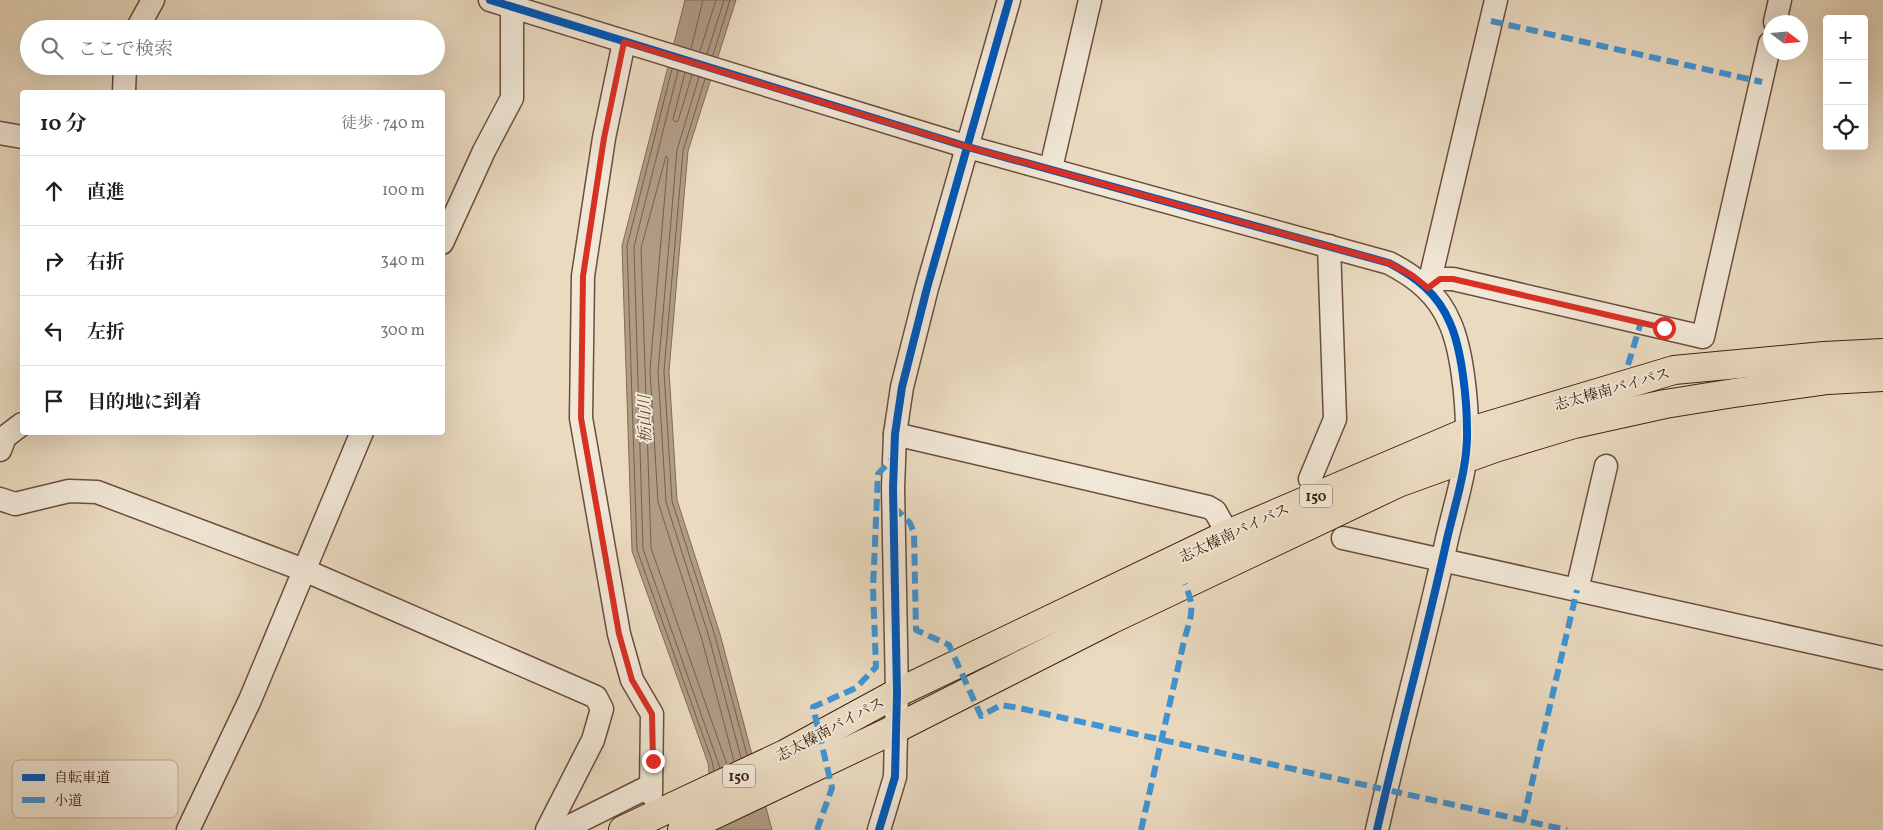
<!DOCTYPE html>
<html lang="ja">
<head>
<meta charset="utf-8">
<style>
  body { margin:0; font-family:Vollkorn,"Noto Serif JP",serif; background:#f2f2f2; color:#202124 }
  .controls { position:absolute; right:15px; top:15px; display:grid; overflow:hidden; border-radius:5px; box-shadow:0 5px 20px #0002 }
  .controls button { width:45px; height:45px; display:grid; place-items:center; padding:0; border:0; border-bottom:1px solid #e0e0e0; background:#fff; color:#202124; font:25px sans-serif }
  .compass { position:absolute; left:1763px; top:15px; width:45px; height:45px; border-radius:50%; background:#fff; box-shadow:0 5px 20px #0002; rotate:106deg }
  .stop { position:absolute; width:15px; height:15px; margin:-11px; border:4px solid #d93025; border-radius:50%; background:#fff }
  .stop.end { background:#d93025; border-color:#fff; box-shadow:0 1px 5px #0008 }
  .list { margin:0; padding:0; list-style:none }
  h2 { display:flex; justify-content:space-between; align-items:center; height:65px; margin:0; padding:0 20px; font-size:21px }
  h2 small { font-size:16px; font-weight:400; color:#757577 }
  .list li { display:grid; grid-template-columns:32px 1fr auto; gap:15px; align-items:center; box-sizing:border-box; height:70px; padding:0 20px; border-top:1px solid #e0e0e0 }
  .list b { display:block; font-size:19px; white-space:nowrap }
  .list em { font-size:16px; font-style:normal; color:#757577 }
  .icon { flex:none; width:28px; height:28px; fill:none; stroke:currentColor; stroke-width:2; stroke-linecap:round; stroke-linejoin:round }
  .map { position:relative; flex:none; width:1883px; height:830px; overflow:hidden }
  .search { position:absolute; background:#fff; box-shadow:0 5px 20px #0002; left:20px; top:20px; width:425px; height:55px; display:flex; align-items:center; gap:12px; box-sizing:border-box; padding:0 18px; border-radius:28px; color:#757577; font-size:19px }
  .panel { position:absolute; background:#fff; box-shadow:0 5px 20px #0002; left:20px; top:90px; width:425px; height:345px; border-radius:5px }
  .map>svg:first-child { display:block }
  .water { fill:#b09b84; stroke:#836a56 }
  .lines { fill:none; stroke-linecap:round; stroke-linejoin:round }
  .shore { stroke:#785e4a; stroke-width:1 }
  .minor-casing { stroke:#6a4e3d; stroke-width:25 }
  .highway-casing { stroke:#3f2011; stroke-width:30 }
  .minor { stroke:#f1e7d6; stroke-width:22 }
  .highway { stroke:#eadac0; stroke-width:28 }
  .quiet { stroke:#3f94d3; stroke-width:6; stroke-dasharray:12 6; stroke-linecap:butt }
  .cycleway-casing { stroke:#f1e7d6; stroke-width:11 }
  .cycleway { stroke:#0057b8; stroke-width:8 }
  .route { stroke:#d93025; stroke-width:6 }
  .labels { text-anchor:middle; stroke-width:4; stroke-linejoin:round; paint-order:stroke }
  .shield { fill:#f1e7d6; stroke:#745c4c; stroke-width:1 }
  .shield-label { font-size:14px; font-weight:bold; fill:#3f2011 }
  .street-label { font-size:15px; fill:#3f2011; stroke:#f1e7d6 }
  .water-label { font-size:16px; font-style:italic; fill:#614534; stroke:#f1e7d6 }
  .key { fill:#f1e7d6; stroke:#bcab9b; stroke-width:1 }
  .key-label { font-size:14px; fill:#3f2011 }
</style>
</head>
<body>
<div class="map">
<svg width="1883" height="830" viewBox="0 0 1883 830">
  <rect width="100%" height="100%" fill="#eadac0"/>
  <filter id="stains"><feTurbulence type="fractalNoise" baseFrequency=".004" numOctaves="4"/><feColorMatrix values="0 0 0 0 .2 0 0 0 0 .09 0 0 0 0 .02 0 0 0 .5 -.17"/></filter>
  <radialGradient id="worn" r=".72"><stop offset=".6" stop-color="#630" stop-opacity="0"/><stop offset="1" stop-color="#630" stop-opacity=".3"/></radialGradient>
  <polygon class="water" points="685,0 736,0 688,151 669,371 677,500 720,634 772,830 715,830 708,763 632,551 622,246"/>
  <g class="lines">
    <g class="shore">
      <polyline points="691,49 703,0"/>
      <polyline points="700,51 716,0"/>
      <polyline points="707,54 724,0"/>
      <polyline points="713,55 730,0"/>
      <polyline points="672,69 627,246 637,550 712,761 714,771"/>
      <polyline points="678,71 634,247 643,549 720,768"/>
      <polyline points="685,73 673,119 675,122 678,121 692,75"/>
      <polyline points="699,77 677,150 658,372 666,502 709,637 741,758"/>
      <polyline points="705,79 683,151 664,371 672,501 715,636 747,755"/>
      <polyline points="727,765 651,548 641,248 666,156 668,158 650,370 658,502 702,640 734,761"/>
    </g>
    <g class="minor-casing">
      <g id="minor">
        <path d="M490,0l478,147 421,116c27,14 49,31 61,60 12,27 17,77 17,108 1,35 -12,73 -20,108 -21,97 -48,193 -70,291"/>
        <polyline points="1775,22 1780,0"/>
        <polyline points="137,29 153,0"/>
        <polyline points="624,42 604,138 583,276 581,418 619,634 632,680 652,714 651,794"/>
        <polyline points="124,92 125,66"/>
        <polyline points="0,133 22,137"/>
        <polyline points="1051,168 1090,0"/>
        <polyline points="442,243 484,151 512,98 512,6 515,0"/>
        <polyline points="1428,288 1440,279 1453,279 1703,337 1770,43"/>
        <polyline points="1428,288 1496,0"/>
        <polyline points="895,434 1208,507 1215,511 1228,534"/>
        <polyline points="0,450 5,437 22,424"/>
        <polyline points="1310,479 1335,419 1329,246"/>
        <polyline points="0,499 15,504 69,491 97,492 304,570 596,697 602,709 593,740 547,830"/>
        <polyline points="1343,538 1883,658"/>
        <polyline points="1577,590 1606,466"/>
        <polyline points="188,830 250,700 362,432"/>
        <polyline points="562,830 650,786"/>
        <polyline points="879,830 895,777 897,693 893,488 895,434 902,387 927,288 1009,0"/>
      </g>
    </g>
    <g class="highway-casing">
      <g id="highway">
        <polyline points="623,830 785,754 897,693 1228,534 1467,432 1674,370 1824,356 1883,353"/>
        <polyline points="682,830 895,729 1110,620 1398,483 1495,448 1574,424 1665,404 1734,393 1828,380 1883,377"/>
      </g>
    </g>
    <use href="#minor" class="minor"/>
    <use href="#highway" class="highway"/>
    <g class="quiet">
      <polyline points="1491,21 1762,82"/>
      <polyline points="1628,365 1641,322"/>
      <polyline points="894,507 910,523 914,533 916,630 949,645 981,716 1001,705 1019,708 1567,830"/>
      <polyline points="1523,821 1577,590"/>
      <polyline points="817,830 832,788 813,707 856,688 876,667 873,588 878,474 894,457"/>
      <path d="M1141,830l43,-189c7,-26 12,-31 1,-57"/>
    </g>
    <g class="cycleway-casing">
      <g id="cycleway">
        <path d="M490,0l478,147 421,116c27,14 49,31 61,60 12,27 17,77 17,108 1,35 -12,73 -20,108 -21,97 -48,193 -70,291"/>
        <polyline points="879,830 895,777 897,693 893,488 895,434 902,387 927,288 1009,0"/>
      </g>
    </g>
    <use href="#cycleway" class="cycleway"/>
  </g>
  <g class="lines">
    <polyline class="route" points="653,761 652,714 632,680 619,634 581,418 583,276 604,138 624,42 968,147 1389,263 1413,276 1428,288 1440,279 1453,279 1664,328"/>
  </g>
  <g class="labels">
    <g class="shield">
      <rect x="1300" y="484.5" width="32" height="23" rx="4"/>
      <rect x="723" y="764.5" width="32" height="23" rx="4"/>
    </g>
    <g class="shield-label">
      <text x="1316" y="501">150</text>
      <text x="739" y="781">150</text>
    </g>
    <g class="street-label">
      <text transform="translate(1612 389) rotate(-16)" y="5">志太榛南バイパス</text>
      <text transform="translate(1234 533) rotate(-25)" y="5">志太榛南バイパス</text>
      <text transform="translate(830 729) rotate(-28)" y="5">志太榛南バイパス</text>
    </g>
    <g class="water-label">
      <text transform="translate(644 419) rotate(-91)" y="6">栃山川</text>
    </g>
  </g>
  <rect x="12" y="760" width="166" height="58" rx="8" class="key"/>
  <rect x="22" y="774" width="23" height="7" fill="#0057b8"/>
  <rect x="22" y="797" width="23" height="6" fill="#3f94d3"/>
  <g class="key-label">
    <text x="54" y="782">自転車道</text>
    <text x="54" y="805">小道</text>
  </g>
  <rect width="100%" height="100%" filter="url(#stains)"/>
  <rect width="100%" height="100%" fill="url(#worn)"/>
</svg>
<div class="controls">
<button>+</button>
<button>−</button>
<button><svg class="icon" aria-label="locate" viewBox="0 0 24 24"><circle cx="12" cy="12" r="6"/><path d="M12 2v4M12 18v4M2 12h4M18 12h4"/></svg></button>
</div>
<svg class="compass" viewBox="-18 -18 36 36"><path d="M0-13l5 13h-10z" fill="#e53935"/><path d="M0 13l5-13h-10z" fill="#757577"/></svg>
<div class="stop" style="left:1664px;top:328px"></div>
<div class="stop end" style="left:653px;top:761px"></div>
<div class="search"><svg class="icon" aria-label="search" viewBox="0 0 24 24"><circle cx="10" cy="10" r="6"/><path d="M15 15l6 6"/></svg>ここで検索</div>
<section class="panel">
<h2>10 分<small>徒歩 · 740 m</small></h2>
<ul class="list">
<li><svg class="icon" aria-label="ahead" viewBox="0 0 24 24"><path d="M12 20V5M6 11l6-6 6 6"/></svg><div><b>直進</b></div><em>100 m</em></li>
<li><svg class="icon" aria-label="right" viewBox="0 0 24 24"><path d="M7 20v-9h11M14 6l5 5-5 5"/></svg><div><b>右折</b></div><em>340 m</em></li>
<li><svg class="icon" aria-label="left" viewBox="0 0 24 24"><path d="M17 20v-9H6M10 6l-5 5 5 5"/></svg><div><b>左折</b></div><em>300 m</em></li>
<li><svg class="icon" aria-label="arrive" viewBox="0 0 24 24"><path d="M6 21V4h12l-3 4 3 4H6"/></svg><div><b>目的地に到着</b></div></li>
</ul>
</section>
</div>
</body>
</html>
